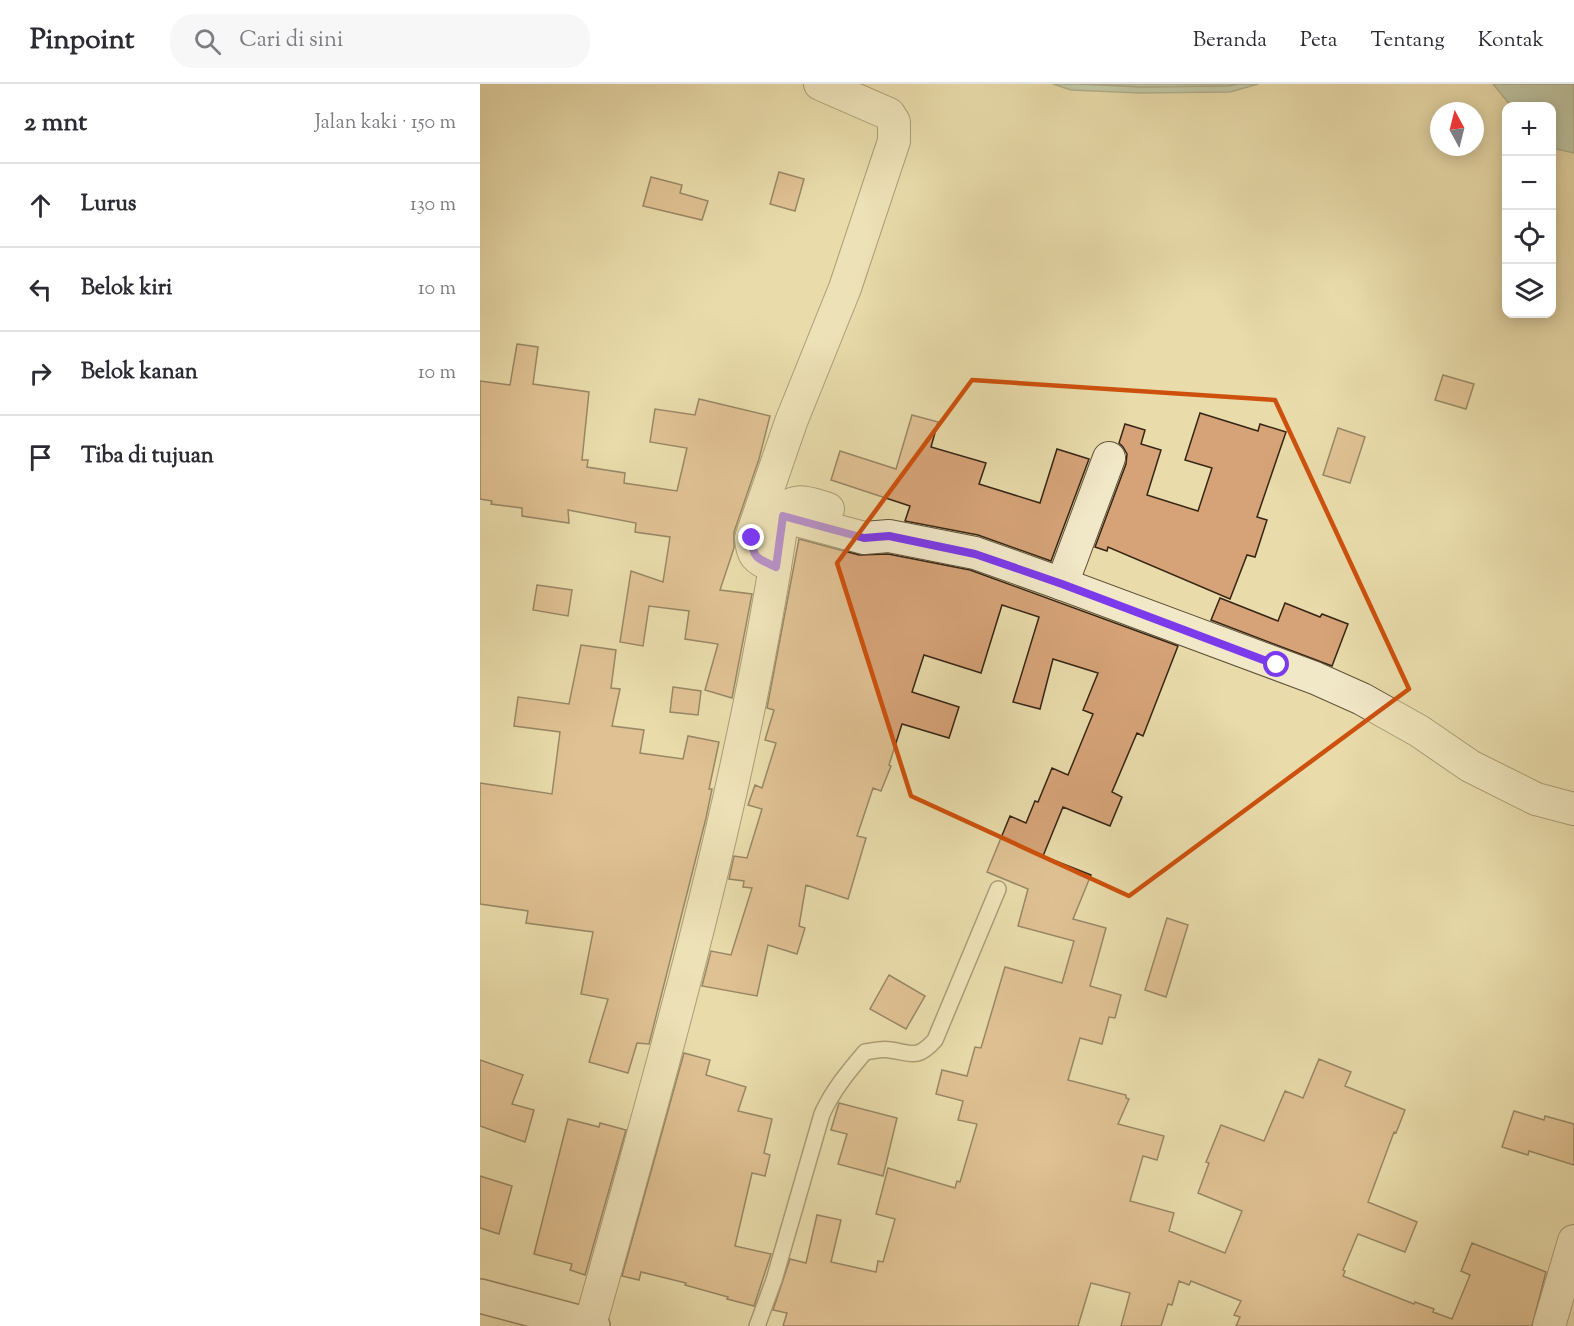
<!DOCTYPE html>
<html lang="id">
<head>
<meta charset="utf-8">
<style>
  body { margin:0; font-family:"Sorts Mill Goudy",serif; background:#f7f7f7; color:#2b2b33 }
  .controls { position:absolute; right:18px; top:18px; display:grid; overflow:hidden; border-radius:12px; box-shadow:0 3px 15px #0003 }
  .controls button { width:54px; height:54px; display:grid; place-items:center; padding:0; border:0; border-bottom:2px solid #e1e1e2; background:#fff; color:#2b2b33; font:30px sans-serif }
  .compass { position:absolute; left:950px; top:18px; width:54px; height:54px; border-radius:50%; background:#fff; box-shadow:0 3px 15px #0003; rotate:353deg }
  .stop { position:absolute; width:18px; height:18px; margin:-14px; border:4px solid #7c3aed; border-radius:50%; background:#fff }
  .stop.end { background:#7c3aed; border-color:#fff; box-shadow:0 2px 6px #0008 }
  .list { margin:0; padding:0; list-style:none }
  h2 { display:flex; justify-content:space-between; align-items:center; height:78px; margin:0; padding:0 24px; font-size:26px }
  h2 small { font-size:20px; font-weight:400; color:#7c7c81 }
  .list li { display:grid; grid-template-columns:39px 1fr auto; gap:18px; align-items:center; box-sizing:border-box; height:84px; padding:0 24px; border-top:2px solid #e1e1e2 }
  .list b { display:block; font-size:22px; white-space:nowrap }
  .list em { font-size:20px; font-style:normal; color:#7c7c81 }
  .icon { flex:none; width:33px; height:33px; fill:none; stroke:currentColor; stroke-width:2; stroke-linecap:round; stroke-linejoin:round }
  .map { position:relative; flex:none; width:1094px; height:1242px; overflow:hidden }
  header { display:flex; align-items:center; gap:36px; box-sizing:border-box; height:84px; padding:0 30px; background:#fff; border-bottom:2px solid #e1e1e2 }
  header strong { font-size:28px }
  nav { display:flex; gap:33px; margin-inline-start:auto; font-size:21px }
  .search { width:420px; height:54px; background:#f7f7f7; display:flex; align-items:center; gap:15px; box-sizing:border-box; padding:0 21px; border-radius:24px; color:#7c7c81; font-size:22px }
  main { display:flex }
  aside { flex:1; background:#fff }
  .map>svg:first-child { display:block }
  .water { fill:#97bbaa; stroke:#707f6e; stroke-width:1.5 }
  .lines { fill:none; stroke-linecap:round; stroke-linejoin:round }
  .shore { stroke:#66705f; stroke-width:1.5 }
  .building { fill:#d6a378; stroke:#352514; stroke-width:1.5 }
  .lane-casing { stroke:#62523a; stroke-width:18 }
  .street-casing { stroke:#62523a; stroke-width:34 }
  .secondary-casing { stroke:#352514; stroke-width:36 }
  .lane { stroke:#f1e8c8; stroke-width:15 }
  .street { stroke:#f1e8c8; stroke-width:32 }
  .secondary { stroke:#f1e8c8; stroke-width:33 }
  .route { stroke:#7c3aed; stroke-width:8 }
  .marked { fill:none; stroke:#cd510d; stroke-width:4.5; stroke-linejoin:round }
</style>
</head>
<body>
<header>
<strong>Pinpoint</strong>
<div class="search"><svg class="icon" aria-label="search" viewBox="0 0 24 24"><circle cx="10" cy="10" r="6"/><path d="M15 15l6 6"/></svg>Cari di sini</div>
<nav><a>Beranda</a><a>Peta</a><a>Tentang</a><a>Kontak</a></nav>
</header>
<main>
<aside>
<h2>2 mnt<small>Jalan kaki · 150 m</small></h2>
<ul class="list">
<li><svg class="icon" aria-label="ahead" viewBox="0 0 24 24"><path d="M12 20V5M6 11l6-6 6 6"/></svg><div><b>Lurus</b></div><em>130 m</em></li>
<li><svg class="icon" aria-label="left" viewBox="0 0 24 24"><path d="M17 20v-9H6M10 6l-5 5 5 5"/></svg><div><b>Belok kiri</b></div><em>10 m</em></li>
<li><svg class="icon" aria-label="right" viewBox="0 0 24 24"><path d="M7 20v-9h11M14 6l5 5-5 5"/></svg><div><b>Belok kanan</b></div><em>10 m</em></li>
<li><svg class="icon" aria-label="arrive" viewBox="0 0 24 24"><path d="M6 21V4h12l-3 4 3 4H6"/></svg><div><b>Tiba di tujuan</b></div></li>
</ul>
</aside>
<div class="map">
<svg width="1094" height="1242" viewBox="0 0 1094 1242">
  <rect width="100%" height="100%" fill="#e9dbaa"/>
  <filter id="stains"><feTurbulence type="fractalNoise" baseFrequency=".00333" numOctaves="4"/><feColorMatrix values="0 0 0 0 .2 0 0 0 0 .09 0 0 0 0 .02 0 0 0 .5 -.17"/></filter>
  <radialGradient id="worn" r=".72"><stop offset=".6" stop-color="#630" stop-opacity="0"/><stop offset="1" stop-color="#630" stop-opacity=".3"/></radialGradient>
  <g class="water">
    <polygon points="573,0 778,0 750,8 660,9 591,6"/>
    <polygon points="1013,0 1094,0 1094,69 1072,64 1072,22 1031,22"/>
  </g>
  <g class="lines">
    <polyline class="shore" points="600,0 661,3 749,2 757,0"/>
  </g>
  <g class="building">
    <polygon points="299,88 324,95 315,127 290,120"/>
    <polygon points="171,93 202,101 200,109 228,117 222,136 163,122"/>
    <polygon points="37,260 58,263 53,300 109,308 102,376 108,376 107,383 145,389 144,399 197,407 207,364 170,358 175,325 215,331 219,315 290,332 279,375 254,448 254,464 240,506 272,510 252,614 225,606 238,560 205,555 209,527 169,522 163,562 140,558 151,487 183,498 190,453 155,448 156,439 88,426 89,439 42,432 42,424 11,420 12,417 0,415 0,297 30,301"/>
    <polygon points="963,291 994,300 986,325 955,316"/>
    <polygon points="720,329 778,347 780,340 806,348 777,433 787,436 775,473 767,471 750,515 628,463 627,467 615,463 646,380 647,370 643,363 639,359 645,340 665,346 661,360 681,366 667,411 718,427 732,384 705,376"/>
    <polygon points="432,331 458,338 451,363 506,379 499,400 560,419 577,365 609,375 571,477 498,451 425,437 430,422 351,396 360,367 416,385"/>
    <polygon points="858,344 885,353 870,399 843,391"/>
    <polygon points="319,455 379,471 408,470 490,486 698,562 663,652 657,649 632,708 642,713 630,742 583,723 563,772 611,791 593,835 626,844 610,902 641,911 635,934 629,933 622,960 600,954 588,996 646,1011 646,1014 649,1015 638,1040 684,1052 677,1076 663,1072 650,1117 694,1129 689,1147 745,1169 762,1127 718,1109 729,1079 726,1078 741,1041 784,1057 805,1007 823,1014 839,975 871,988 865,1002 925,1026 916,1049 914,1048 888,1118 937,1138 925,1168 878,1150 863,1186 865,1187 863,1192 934,1220 935,1218 954,1225 953,1228 972,1235 990,1191 981,1187 992,1159 1066,1188 1052,1242 756,1242 760,1233 754,1231 761,1217 711,1197 709,1201 699,1197 692,1221 688,1220 681,1242 641,1242 650,1209 611,1199 598,1242 303,1242 307,1229 293,1226 310,1175 326,1179 337,1131 361,1136 351,1178 396,1188 398,1177 403,1178 415,1135 396,1130 408,1084 475,1104 477,1097 480,1098 497,1040 478,1036 483,1017 456,1010 462,986 487,992 495,963 501,964 525,883 582,899 594,857 538,842 548,805 507,788 530,732 546,739 555,717 558,718 572,684 588,691 613,630 603,626 618,589 573,575 560,625 533,618 559,533 522,521 501,589 444,571 432,608 479,623 469,654 422,640 409,681 411,682 401,707 393,704 377,752 386,754 368,815 326,801 319,842 325,844 317,870 288,861 277,912 222,902 231,867 251,871 272,804 263,803 264,797 249,795 254,772 267,774 282,725 268,721 275,701 282,704 296,659 285,656 294,626 287,624"/>
    <polygon points="57,501 92,506 88,532 53,526"/>
    <polygon points="740,514 798,537 805,519 840,533 842,530 868,540 852,582 731,536"/>
    <polygon points="101,561 136,566 131,604 140,605 132,642 164,646 160,669 203,675 208,652 239,658 229,705 232,705 226,734 169,960 157,959 148,989 109,978 128,915 101,910 113,848 46,839 48,827 0,820 0,699 72,710 80,648 34,642 38,613 89,620"/>
    <polygon points="193,603 221,607 218,631 190,628"/>
    <polygon points="687,834 708,841 686,913 665,906"/>
    <polygon points="409,891 445,912 426,945 390,925"/>
    <polygon points="204,969 230,976 226,991 266,1003 258,1027 292,1035 284,1069 290,1071 285,1092 272,1089 255,1162 291,1170 274,1222 247,1215 248,1213 205,1201 206,1199 161,1188 159,1196 142,1192"/>
    <polygon points="0,976 43,991 32,1020 54,1026 45,1058 0,1042"/>
    <polygon points="359,1019 417,1034 403,1092 358,1080 367,1050 351,1046"/>
    <polygon points="1034,1027 1064,1036 1065,1032 1094,1040 1094,1081 1049,1067 1048,1071 1022,1063"/>
    <polygon points="88,1035 119,1043 120,1039 146,1046 105,1191 90,1186 92,1180 54,1170"/>
    <polygon points="0,1092 32,1102 19,1150 0,1144"/>
  </g>
  <g class="lines">
    <g class="lane-casing">
      <path id="lane" d="M277,1242l17,-46 48,-166c11,-24 26,-42 43,-62 8,-1 17,-4 25,-2 22,3 27,10 45,-10l63,-151"/>
    </g>
    <g class="street-casing">
      <g id="street">
        <polyline points="313,435 384,454 409,452 495,469 582,500 835,594 882,615 939,647 990,682 1056,715 1094,725"/>
        <path d="M295,483c-17,-8 -23,-9 -24,-29l40,-116 54,-134 49,-147v-19l-5,-8 -69,-30"/>
        <polyline points="582,500 629,374"/>
        <path d="M110,1241c75,-267 152,-534 193,-809 7,-22 28,-12 45,-7"/>
        <polyline points="1069,1242 1094,1157"/>
      </g>
    </g>
    <g class="secondary-casing">
      <polyline id="secondary" points="0,1212 113,1242"/>
    </g>
    <use href="#lane" class="lane"/>
    <use href="#street" class="street"/>
    <use href="#secondary" class="secondary"/>
  </g>
  <g class="lines">
    <path class="route" d="M272,454c0,20 6,21 24,29l7,-51 81,22 25,-2 86,18 87,30 215,81"/>
  </g>
  <path d="M0 0H1094V1242H0ZM492,296l303,20 134,289 -280,207 -218,-100 -74,-233z" fill="#e9dbaa" fill-opacity=".55" fill-rule="evenodd"/>
  <path class="marked" d="M492,296l303,20 134,289 -280,207 -218,-100 -74,-233z"/>
  <rect width="100%" height="100%" filter="url(#stains)"/>
  <rect width="100%" height="100%" fill="url(#worn)"/>
</svg>
<div class="controls">
<button>+</button>
<button>−</button>
<button><svg class="icon" aria-label="locate" viewBox="0 0 24 24"><circle cx="12" cy="12" r="6"/><path d="M12 2v4M12 18v4M2 12h4M18 12h4"/></svg></button>
<button><svg class="icon" aria-label="layers" viewBox="0 0 24 24"><path d="M12 4l9 5-9 5-9-5zM3 14l9 5 9-5"/></svg></button>
</div>
<svg class="compass" viewBox="-18 -18 36 36"><path d="M0-13l5 13h-10z" fill="#e53935"/><path d="M0 13l5-13h-10z" fill="#7c7c81"/></svg>
<div class="stop" style="left:797px;top:581px"></div>
<div class="stop end" style="left:272px;top:454px"></div>
</div>
</main>
</body>
</html>
